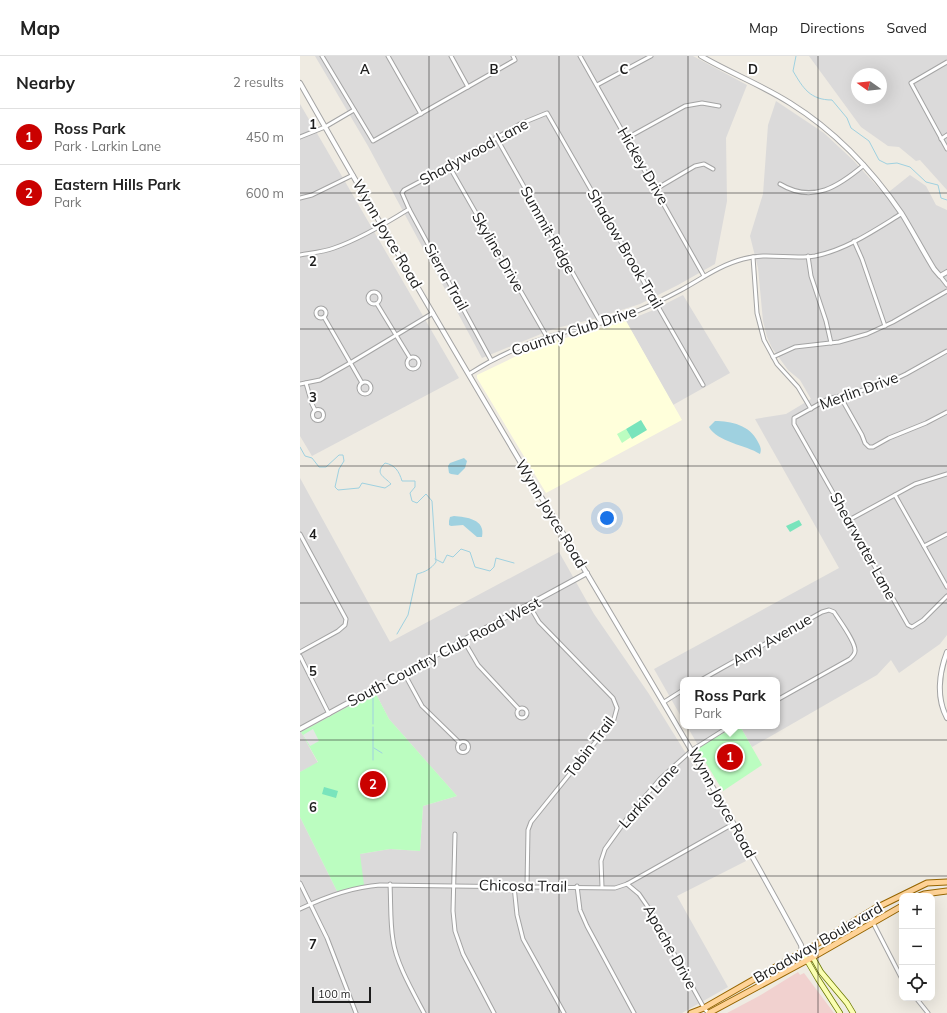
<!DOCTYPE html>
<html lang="en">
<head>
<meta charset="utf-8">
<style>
  body { margin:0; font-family:Mulish,sans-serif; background:#f6f6f6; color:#222 }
  .controls { position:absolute; right:12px; bottom:12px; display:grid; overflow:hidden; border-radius:8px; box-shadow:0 4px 16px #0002 }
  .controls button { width:36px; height:36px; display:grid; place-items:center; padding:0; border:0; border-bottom:1px solid #e0e0e0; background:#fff; color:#222; font:20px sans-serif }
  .compass { position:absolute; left:551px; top:12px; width:36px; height:36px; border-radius:50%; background:#fff; box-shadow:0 4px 16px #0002; rotate:285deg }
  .scale { position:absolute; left:12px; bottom:10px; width:59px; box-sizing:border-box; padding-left:4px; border:2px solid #1d1d1d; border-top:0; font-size:11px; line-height:14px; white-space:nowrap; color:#1d1d1d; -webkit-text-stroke:3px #fff; paint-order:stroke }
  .you { position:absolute; left:307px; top:462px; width:14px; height:14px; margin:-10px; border:3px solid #fff; border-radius:50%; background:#1a73e8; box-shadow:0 0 0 6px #1a73e833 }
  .badge { display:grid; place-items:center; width:26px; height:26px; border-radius:50%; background:#ca0100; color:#fff; font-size:13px; font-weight:700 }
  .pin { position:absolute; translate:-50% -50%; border:2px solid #fff; box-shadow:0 1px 4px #0006 }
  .popup { position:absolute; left:380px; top:621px; width:100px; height:52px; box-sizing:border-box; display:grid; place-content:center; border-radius:8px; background:#fff; filter:drop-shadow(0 1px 3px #0005); font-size:13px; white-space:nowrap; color:#767676 }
  .popup b { font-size:15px; color:#222 }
  .popup::after { content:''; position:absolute; left:50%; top:100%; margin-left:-8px; border:8px solid transparent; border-top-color:#fff }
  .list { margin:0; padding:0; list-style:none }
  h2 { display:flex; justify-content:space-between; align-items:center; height:52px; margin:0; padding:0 16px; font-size:17px }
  h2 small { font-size:13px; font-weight:400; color:#767676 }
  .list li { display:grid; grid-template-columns:26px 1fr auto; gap:12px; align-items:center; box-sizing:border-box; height:56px; padding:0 16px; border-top:1px solid #e0e0e0 }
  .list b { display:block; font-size:15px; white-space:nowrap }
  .list p { margin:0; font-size:13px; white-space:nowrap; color:#767676 }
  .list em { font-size:13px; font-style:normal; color:#767676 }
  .icon { flex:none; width:22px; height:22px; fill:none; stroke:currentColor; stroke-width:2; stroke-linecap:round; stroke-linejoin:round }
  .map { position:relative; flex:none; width:647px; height:957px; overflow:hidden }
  header { display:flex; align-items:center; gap:24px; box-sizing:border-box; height:56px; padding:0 20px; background:#fff; border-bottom:1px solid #e0e0e0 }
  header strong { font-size:19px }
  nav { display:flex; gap:22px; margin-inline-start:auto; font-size:14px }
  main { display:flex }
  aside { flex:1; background:#fff }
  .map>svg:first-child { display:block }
  .residential { fill:#dbdada; fill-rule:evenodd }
  .commercial { fill:#f1d1cf }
  .education { fill:#ffffdb }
  .park { fill:#bbfdc0 }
  .pitch { fill:#79e4bc }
  .parking { fill:#e5e5e5 }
  .water { fill:#9fd1e0 }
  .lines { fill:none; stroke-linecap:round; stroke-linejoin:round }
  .stream { stroke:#9fd1e0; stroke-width:1 }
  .minor-casing { stroke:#a4a4a4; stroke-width:5 }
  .tertiary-casing { stroke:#a4a4a4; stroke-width:6 }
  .secondary-casing { stroke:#6a7800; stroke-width:6 }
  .primary-casing { stroke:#966500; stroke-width:7 }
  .minor { stroke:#fff; stroke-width:3 }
  .tertiary { stroke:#fff; stroke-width:4 }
  .secondary { stroke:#fafeb1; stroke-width:4.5 }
  .primary { stroke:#ffd397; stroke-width:5 }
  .grid { fill:none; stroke:#1d1d1d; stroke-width:1; stroke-opacity:0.55 }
  .labels { text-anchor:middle; stroke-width:4; stroke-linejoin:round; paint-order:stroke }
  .street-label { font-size:15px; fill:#1d1d1d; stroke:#fff }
  .grid-label { font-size:13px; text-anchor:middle; font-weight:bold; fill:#1d1d1d; stroke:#fff; stroke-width:4; stroke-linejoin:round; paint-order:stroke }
</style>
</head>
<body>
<header>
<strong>Map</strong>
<nav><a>Map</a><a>Directions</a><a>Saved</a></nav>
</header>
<main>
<aside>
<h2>Nearby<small>2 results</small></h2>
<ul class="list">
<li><span class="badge">1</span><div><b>Ross Park</b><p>Park · Larkin Lane</p></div><em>450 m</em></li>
<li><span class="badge">2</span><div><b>Eastern Hills Park</b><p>Park</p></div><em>600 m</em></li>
</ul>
</aside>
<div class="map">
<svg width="647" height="957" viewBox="0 0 647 957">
  <rect width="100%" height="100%" fill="#efebe2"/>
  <g class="residential">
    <polygon points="15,0 393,0 447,29 426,82 427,145 415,208 378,229 340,248 293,263 253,273 182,302 68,90"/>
    <path d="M509,0h138v134l-27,-30 -4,1 -17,-14 -11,-1 -27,-19zM557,18h24v24h-24z"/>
    <polygon points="476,45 524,77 554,105 585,139 610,119 626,130 636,149 647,154 647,579 640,588 599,617 591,604 577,619 452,691 440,670 477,670 477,624 383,624 383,664 354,613 539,512 455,363 486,358 511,343 500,324 488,314 472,292 467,281 463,265 458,212 450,180 463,138 468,69"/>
    <polygon points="0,48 159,322 12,400 0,380"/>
    <polygon points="383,239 430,317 373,349 326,265 351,255"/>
    <polygon points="0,422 90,586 259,496 294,558 349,638 418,749 446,805 377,840 428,931 382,957 0,957 0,761 37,835 60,798 90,793 120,795 123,750 157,740 89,663 75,636 1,676 18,707 0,716"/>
    <polygon points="387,670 436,670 399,691"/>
  </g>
  <polygon class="commercial" points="498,916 500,919 504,917 534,957 427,957 459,940"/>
  <polygon class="education" points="326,265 382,364 246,437 177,322 177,319 227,295 262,283"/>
  <g class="park">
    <polygon points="326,373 331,381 322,387 317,378"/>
    <polygon points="75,636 89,663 157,740 123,750 120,795 90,793 60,798 64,829 37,835 0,761 0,716 18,706 1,676"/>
    <polygon points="436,670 440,670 462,709 423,735 398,694 399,691"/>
  </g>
  <g class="pitch">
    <polygon points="341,364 347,374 332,383 326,373"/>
    <polygon points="499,464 502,469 490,476 486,470"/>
    <polygon points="24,731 38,735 36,742 22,738"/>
  </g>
  <polygon class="parking" points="13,673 19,685 10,690 3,679"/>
  <g class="water">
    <path d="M415,365c16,0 35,4 43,21 2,4 4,7 2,12 -14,-9 -43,-12 -51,-27z"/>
    <polygon points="164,402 167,405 165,412 158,419 151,418 149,417 148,410 150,407"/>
    <path d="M154,460c12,1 32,3 28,21h-5l-14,-12 -12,1 -2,-1v-4l1,-4z"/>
  </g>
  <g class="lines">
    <g class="stream">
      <path d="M496,0l-3,15c10,17 17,29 39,29l15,18 4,10 18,13 10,19 8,4 10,-1 13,4 16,15 12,3 3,13 6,2"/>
      <path d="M0,391l5,9 7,2 7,9h7l13,-12h4l1,6 -5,8 -4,18 3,3 21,-2 3,-5 23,5 6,-4c-7,-8 -17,-10 -6,-21 10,2 14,8 17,18h13v6l-5,6 2,8 5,2 9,-9 6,7 4,61c-5,7 -11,10 -19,12l-9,41 -11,19"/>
      <polyline points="135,503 143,507 147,499 153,501 161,493 170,496 175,511 190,515 194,511 196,502 214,507"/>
      <polyline points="73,668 73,642"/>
      <polyline points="73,671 73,704"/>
      <polyline points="74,692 82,697"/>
    </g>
    <g class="minor-casing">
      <g id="minor">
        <polyline points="22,0 73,85 208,8 215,4 213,0"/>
        <polyline points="88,0 121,58"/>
        <polyline points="151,0 168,31"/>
        <polyline points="280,0 404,220"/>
        <polyline points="647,6 611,27 647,93"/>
        <polyline points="297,29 351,0"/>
        <polyline points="0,81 25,71 54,54"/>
        <polyline points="196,81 301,267"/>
        <polyline points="327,82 385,50 402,47 419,50"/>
        <polyline points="641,83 647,79"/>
        <polyline points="149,110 247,281"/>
        <path d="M480,128c33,20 59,2 84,-19"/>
        <polyline points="356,133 395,110 404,108 413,113"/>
        <polyline points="0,142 12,139 53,119"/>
        <polyline points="554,185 562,203 585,270"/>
        <path d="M0,199c11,-2 23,-3 34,-7 26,-9 51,-24 75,-39"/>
        <polyline points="508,200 511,220 526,265 531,287"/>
        <polyline points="453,201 457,257 464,284 477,308 498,331 511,353"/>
        <polyline points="640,220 647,229"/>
        <circle cx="74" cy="242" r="6"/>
        <polyline points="77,248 110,302"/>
        <circle cx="21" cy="257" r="5"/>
        <polyline points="24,261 62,327"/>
        <polyline points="647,295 606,318 583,329 528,343 494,362 494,368 608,569 612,571 623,564 647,540"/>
        <circle cx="113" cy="307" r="6"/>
        <polyline points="473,301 495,291 539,286 567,278 593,266 647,235"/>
        <polyline points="191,304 109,153 102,137 104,134 149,110 220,68 247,57 403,329"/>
        <path d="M169,318c25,-16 50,-28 79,-37 29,-9 59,-14 87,-25 15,-6 31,-14 46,-22 20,-11 39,-25 62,-31 24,-7 48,1 72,-3 31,-6 60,-26 86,-42"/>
        <circle cx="65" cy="332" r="6"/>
        <polyline points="6,327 12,348 15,354"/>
        <polyline points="0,328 20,324 50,307 133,257"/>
        <polyline points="540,340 562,379 565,387 569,391 573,391 589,382 626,367 647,356"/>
        <circle cx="18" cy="359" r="5.5"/>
        <polyline points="595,439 647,531"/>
        <polyline points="549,464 615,428 647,418"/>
        <polyline points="0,478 46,563 45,569 38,575 0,596"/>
        <polyline points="624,490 647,478"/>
        <polyline points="164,585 178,609 219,653"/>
        <polyline points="0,600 29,658"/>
        <polyline points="104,617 122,650 160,687"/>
        <path d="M401,624l121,-68 7,-2 5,2c5,8 22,30 21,39 0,3 -3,6 -5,8l-73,41"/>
        <polyline points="364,646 383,634"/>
        <circle cx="222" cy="657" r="5"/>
        <circle cx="163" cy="691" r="5.5"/>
        <polyline points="155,778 153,855 155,875 163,898 194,957"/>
        <polyline points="0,827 27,882 56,957"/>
        <path d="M90,828c1,19 0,38 3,56 3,23 20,52 31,73"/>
        <polyline points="327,828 339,838 350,854 404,952 408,957"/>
        <polyline points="214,830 217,859 223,883 264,957"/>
        <polyline points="227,830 228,774 231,766 314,663 317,652 313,642 239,566 229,549"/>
        <polyline points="277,830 280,854 287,870 334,957"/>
        <polyline points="302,831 301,805 305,793 331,757 360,723 392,694 430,670"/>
        <path d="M0,853c25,-12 52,-22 80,-24l235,3 12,-4 106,-60"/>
        <polyline points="568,857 602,923"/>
        <polyline points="616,942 628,957"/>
      </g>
    </g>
    <g class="tertiary-casing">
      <g id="tertiary">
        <path d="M401,0c29,17 61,29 89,47 45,28 82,67 112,111 11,18 21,37 32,55l6,7 7,-4"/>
        <path d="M0,27c93,164 189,327 286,489 73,123 147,247 215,373l1,7"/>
        <path d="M647,596c-8,21 -11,46 0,66"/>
        <polyline points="0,673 287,517"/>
      </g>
    </g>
    <g class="secondary-casing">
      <g id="secondary">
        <polyline points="508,893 521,916 547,947 553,957"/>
        <polyline points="502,896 518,923 540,957"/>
      </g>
    </g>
    <g class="primary-casing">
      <g id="primary">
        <polyline points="619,840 624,838 647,835"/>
        <polyline points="391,957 404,952 498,898 515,889 574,853 627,827 647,826"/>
        <polyline points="409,957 513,901 602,850"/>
      </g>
    </g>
    <use href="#minor" class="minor"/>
    <use href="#tertiary" class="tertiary"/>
    <use href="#secondary" class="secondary"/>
    <use href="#primary" class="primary"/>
  </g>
  <path class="grid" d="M129,0v957M259,0v957M388,0v957M518,0v957M0,137h647M0,273h647M0,410h647M0,547h647M0,684h647M0,820h647"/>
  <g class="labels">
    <g class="street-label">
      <text transform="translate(174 96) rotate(-29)" y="5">Shadywood Lane</text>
      <text transform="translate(343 110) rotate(60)" y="5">Hickey Drive</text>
      <text transform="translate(248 174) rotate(61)" y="5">Summit Ridge</text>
      <text transform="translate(87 178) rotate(60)" y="5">Wynn Joyce Road</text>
      <text transform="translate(325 193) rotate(60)" y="5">Shadow Brook Trail</text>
      <text transform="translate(198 196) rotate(60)" y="5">Skyline Drive</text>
      <text transform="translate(146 221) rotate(61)" y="5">Sierra Trail</text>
      <text transform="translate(274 275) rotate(-18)" y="5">Country Club Drive</text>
      <text transform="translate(559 335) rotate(-20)" y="5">Merlin Drive</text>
      <text transform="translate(251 458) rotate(59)" y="5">Wynn Joyce Road</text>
      <text transform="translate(563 490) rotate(61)" y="5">Shearwater Lane</text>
      <text transform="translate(472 584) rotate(-30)" y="5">Amy Avenue</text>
      <text transform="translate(144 596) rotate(-28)" y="5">South Country Club Road West</text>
      <text transform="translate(290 691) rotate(-53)" y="5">Tobin Trail</text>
      <text transform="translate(349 740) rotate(-48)" y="5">Larkin Lane</text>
      <text transform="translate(422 747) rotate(61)" y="5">Wynn Joyce Road</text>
      <text transform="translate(223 830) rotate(1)" y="5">Chicosa Trail</text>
      <text transform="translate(518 887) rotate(-30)" y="5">Broadway Boulevard</text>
      <text transform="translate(370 891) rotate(61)" y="5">Apache Drive</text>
    </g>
  </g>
  <g class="grid-label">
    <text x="65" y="18">A</text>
    <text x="194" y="18">B</text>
    <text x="324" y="18">C</text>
    <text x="453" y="18">D</text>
    <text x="13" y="73">1</text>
    <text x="13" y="210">2</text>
    <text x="13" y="346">3</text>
    <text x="13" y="483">4</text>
    <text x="13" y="620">5</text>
    <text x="13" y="756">6</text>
    <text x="13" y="893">7</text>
  </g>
</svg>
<div class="controls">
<button>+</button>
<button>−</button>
<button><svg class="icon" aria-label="locate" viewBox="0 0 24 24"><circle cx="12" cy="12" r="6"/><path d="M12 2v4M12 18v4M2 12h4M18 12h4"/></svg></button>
</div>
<svg class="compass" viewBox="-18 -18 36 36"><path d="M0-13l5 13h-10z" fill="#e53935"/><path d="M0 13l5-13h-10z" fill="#767676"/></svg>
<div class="scale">100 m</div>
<div class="you"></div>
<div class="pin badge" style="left:430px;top:701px">1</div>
<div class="popup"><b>Ross Park</b>Park</div>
<div class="pin badge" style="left:73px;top:728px">2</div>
</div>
</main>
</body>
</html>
